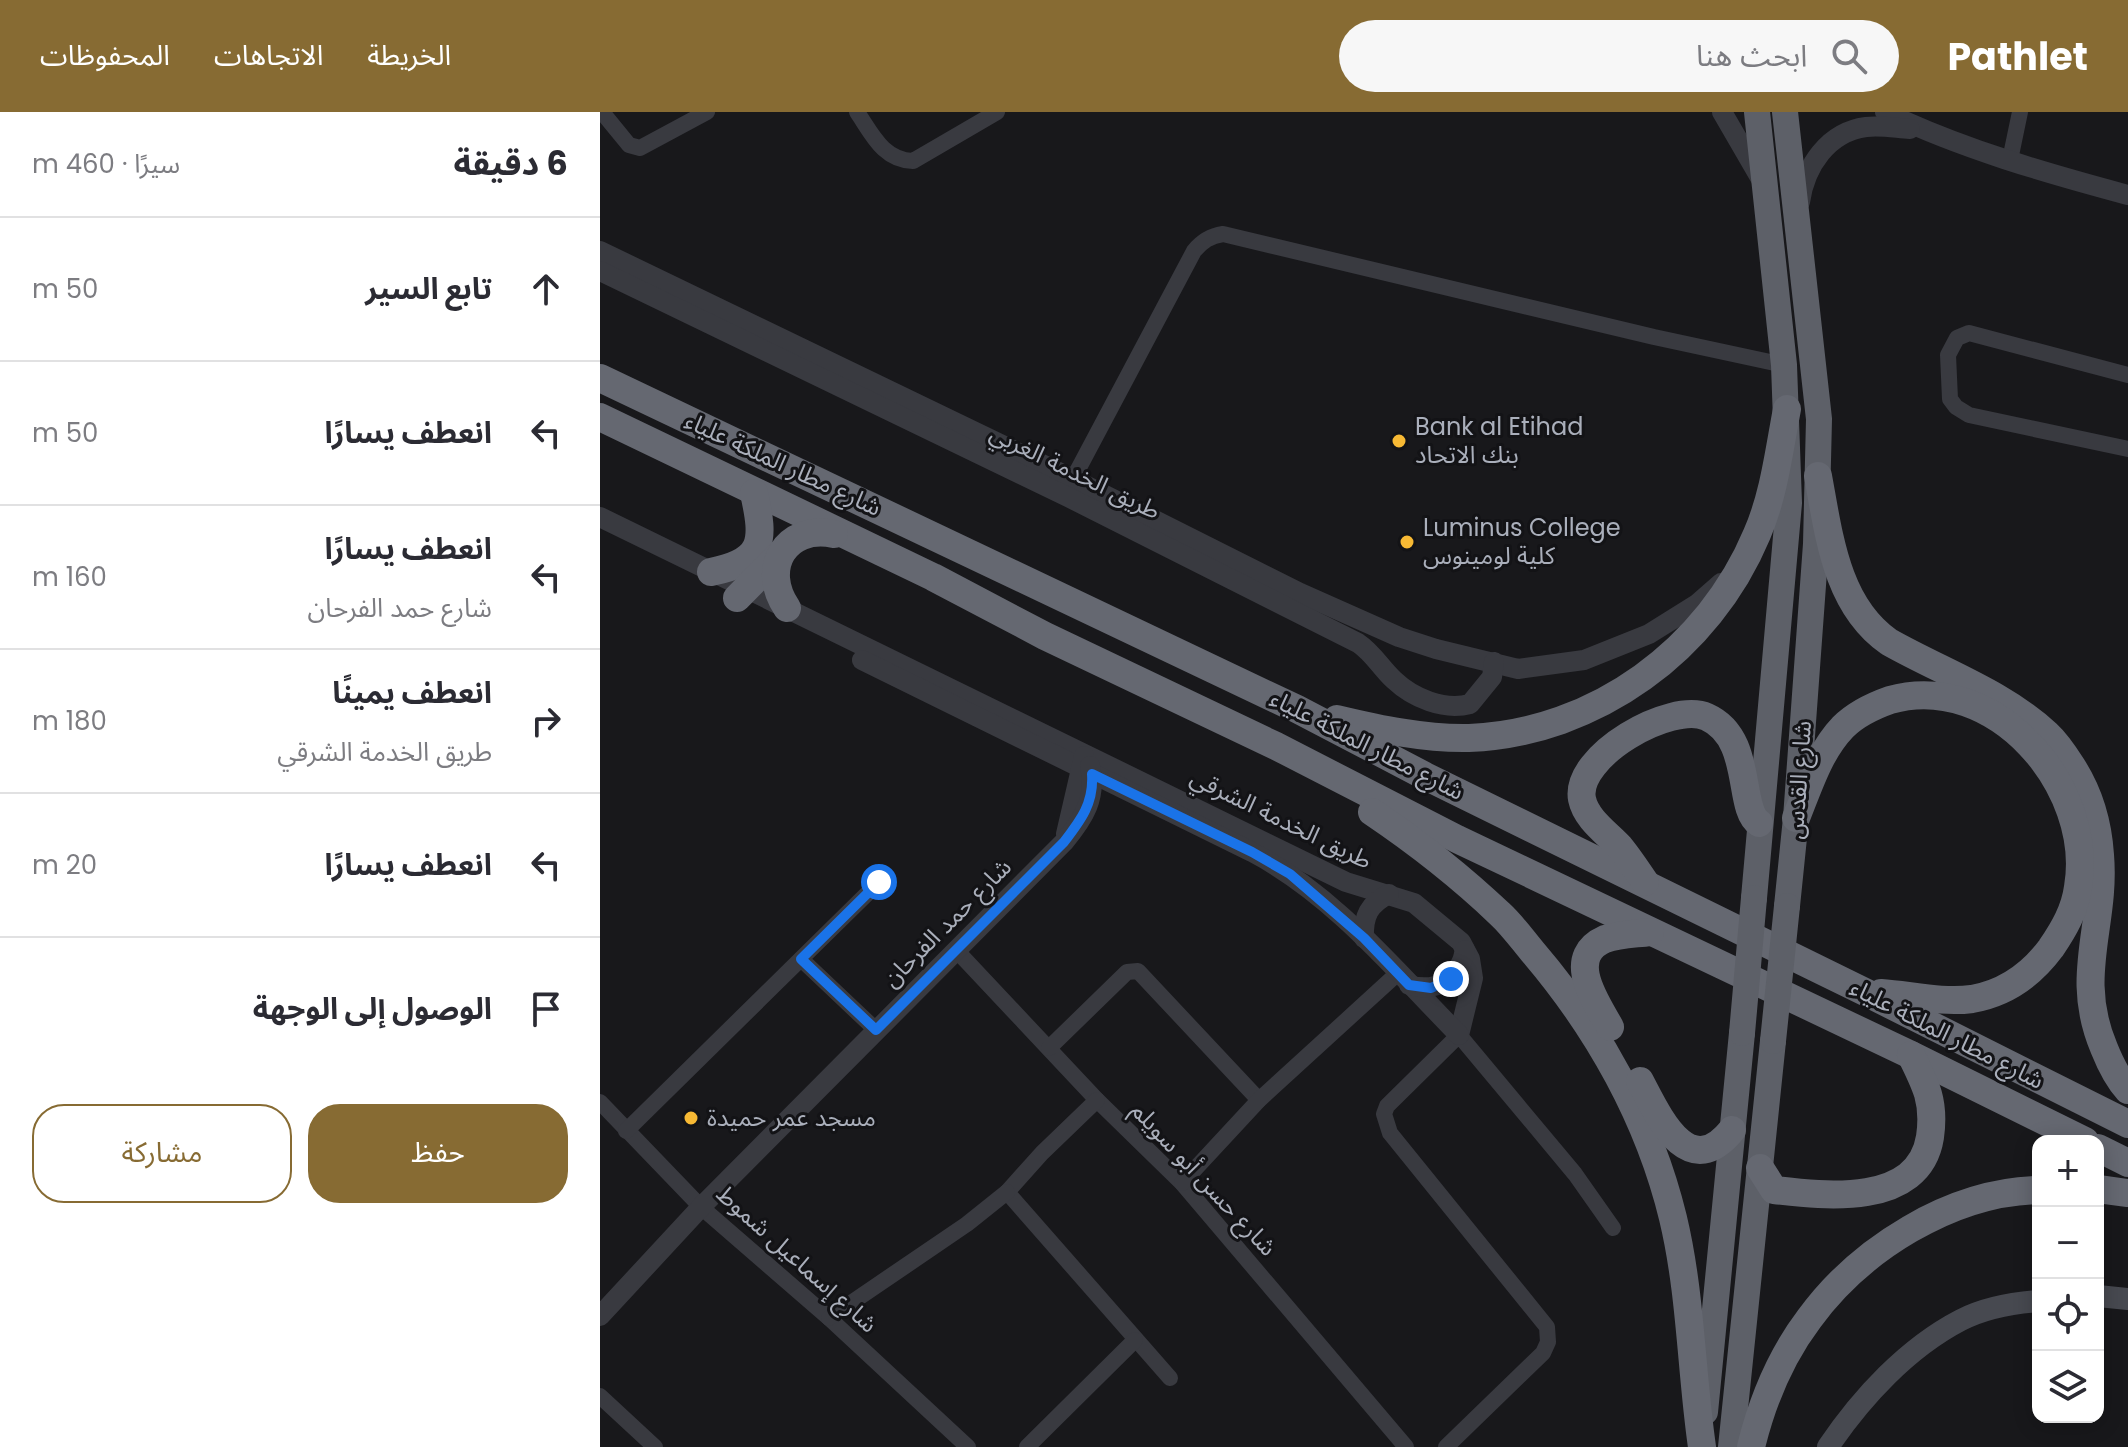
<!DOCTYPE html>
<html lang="ar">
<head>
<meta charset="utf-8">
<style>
  body { margin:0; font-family:Poppins,"Noto Sans Arabic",sans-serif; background:#f7f7f7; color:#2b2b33; direction:rtl }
  .controls { position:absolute; right:24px; bottom:24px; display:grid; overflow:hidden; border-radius:16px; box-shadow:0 4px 20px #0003 }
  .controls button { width:72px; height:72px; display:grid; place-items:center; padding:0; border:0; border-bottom:2px solid #e1e1e2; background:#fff; color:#2b2b33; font:40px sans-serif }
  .stop { position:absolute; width:24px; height:24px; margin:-18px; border:6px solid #1a73e8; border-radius:50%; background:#fff }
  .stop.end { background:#1a73e8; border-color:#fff; box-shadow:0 2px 8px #0008 }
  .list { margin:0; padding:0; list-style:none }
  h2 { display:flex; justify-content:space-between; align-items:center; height:104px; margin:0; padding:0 32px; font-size:34px }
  h2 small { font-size:26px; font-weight:400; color:#7c7c81 }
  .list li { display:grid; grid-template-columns:52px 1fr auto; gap:24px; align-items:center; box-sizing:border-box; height:144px; padding:0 32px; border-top:2px solid #e1e1e2 }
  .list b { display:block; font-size:30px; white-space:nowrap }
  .list p { margin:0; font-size:26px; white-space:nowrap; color:#7c7c81 }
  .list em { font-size:26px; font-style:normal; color:#7c7c81 }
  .actions { display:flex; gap:16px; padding:24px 32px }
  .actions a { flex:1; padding:18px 0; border:2px solid #876b33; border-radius:32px; text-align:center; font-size:28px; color:#876b33 }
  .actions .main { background:#876b33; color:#fff }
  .icon { flex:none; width:44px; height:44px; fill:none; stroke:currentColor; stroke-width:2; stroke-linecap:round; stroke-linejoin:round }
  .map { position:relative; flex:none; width:1528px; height:1335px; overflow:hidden; direction:ltr }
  header { display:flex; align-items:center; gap:48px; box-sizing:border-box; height:112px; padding:0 40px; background:#876b33; color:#fff }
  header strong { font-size:38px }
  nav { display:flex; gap:44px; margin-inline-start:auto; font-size:28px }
  .search { width:560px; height:72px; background:#f7f7f7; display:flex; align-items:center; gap:20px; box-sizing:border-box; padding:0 28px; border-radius:44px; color:#7c7c81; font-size:30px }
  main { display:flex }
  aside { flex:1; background:#fff }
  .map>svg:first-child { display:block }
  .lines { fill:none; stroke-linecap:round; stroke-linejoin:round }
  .minor { stroke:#393a40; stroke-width:16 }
  .tertiary { stroke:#393a40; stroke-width:20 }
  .secondary { stroke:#474950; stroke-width:22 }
  .trunk { stroke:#5d6068; stroke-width:26 }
  .motorway { stroke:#656871; stroke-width:28 }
  .trunk-bridge { stroke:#5d6068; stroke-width:26 }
  .route { stroke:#1a73e8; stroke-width:10 }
  .poi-dot { fill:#f7b934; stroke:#131316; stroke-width:3 }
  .labels { text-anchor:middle; stroke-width:6; stroke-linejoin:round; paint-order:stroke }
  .poi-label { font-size:24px; fill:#aaafbb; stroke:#131316; text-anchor:start }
  .street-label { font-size:24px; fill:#aaafbb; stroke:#131316 }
</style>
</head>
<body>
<header>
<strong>Pathlet</strong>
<div class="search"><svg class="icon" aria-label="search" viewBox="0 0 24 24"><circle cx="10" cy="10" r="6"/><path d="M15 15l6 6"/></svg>ابحث هنا</div>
<nav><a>الخريطة</a><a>الاتجاهات</a><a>المحفوظات</a></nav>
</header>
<main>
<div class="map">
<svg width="1528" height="1335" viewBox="0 0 1528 1335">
  <rect width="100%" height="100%" fill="#18181b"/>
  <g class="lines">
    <g class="minor">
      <polyline points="2,0 29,33 40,36 107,0"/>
      <path d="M257,0c15,22 26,48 56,49l84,-49"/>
      <polyline points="1410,48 1420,0"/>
      <polyline points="1528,263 1369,221 1357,226 1348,243 1350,287 1356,295 1369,303 1528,337"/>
      <path d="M473,367l121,-228c8,-10 16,-15 29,-17l431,103 130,28"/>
      <polyline points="357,839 497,988 582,1071 806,1335"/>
      <polyline points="201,847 276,918"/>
      <polyline points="449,936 527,860 538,859 659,988"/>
      <polyline points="497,988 442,1041 407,1080 570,1266"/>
      <polyline points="0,990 101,1095 229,1206 368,1335"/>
      <polyline points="26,1019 279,770"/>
      <polyline points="582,1071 659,988 798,861"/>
      <polyline points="229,1206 367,1112 407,1080"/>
      <polyline points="0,1284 55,1335"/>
      <polyline points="427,1335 535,1228"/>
      <polyline points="846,1335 943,1241 948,1230 947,1215 790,1021 784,1002 787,994 859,923 975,1062 1013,1116"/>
    </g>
    <g class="tertiary">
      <polyline points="1122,0 1162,69"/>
      <path d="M1285,0c77,37 161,61 243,83"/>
      <path d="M1200,90c5,-36 28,-70 66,-75 14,-2 29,1 44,2"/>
      <polyline points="0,139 473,367 700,481 799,525 836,537 918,557 984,548 1049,522 1097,492 1121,471"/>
      <path d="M0,159l468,226 290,146c15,10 23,25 36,37 19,18 50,31 76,24l22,-27 2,-15"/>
      <polyline points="0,405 746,770 814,791 861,830 870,847 873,866 859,923"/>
      <path d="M262,548l390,192c82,43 143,118 207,183"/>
      <polyline points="466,722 484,644"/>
      <path d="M764,826c-1,-22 5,-34 25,-44"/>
      <path d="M809,873c28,8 51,-6 56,-35"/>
      <path d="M0,1204l101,-109 363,-365c20,-24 33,-44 26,-76"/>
    </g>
    <g class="secondary">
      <polyline points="1498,1184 1528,1187"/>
      <path d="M1228,1335c33,-49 79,-99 133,-127 23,-12 51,-17 77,-19"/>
    </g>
    <g class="trunk">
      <polyline points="1185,0 1219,307 1216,432 1196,706 1187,794"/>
      <polyline points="1154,786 1189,391 1184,253 1157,0"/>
      <polyline points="1105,1300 1142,921"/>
      <polyline points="1131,1335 1173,929"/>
    </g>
    <g class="motorway">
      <polyline points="0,266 697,597 825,664 1265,880 1528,1012"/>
      <polyline points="0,305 333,465 445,524 676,634 857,727 1311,943 1485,1029"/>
      <path d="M1218,364c11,59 18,129 71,166 53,30 114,51 158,92 11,10 19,23 26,34 17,27 25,56 27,87 6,71 -27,120 4,193 6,15 13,30 24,42"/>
      <path d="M111,460c53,-11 54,-30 43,-79"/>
      <polyline points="137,486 181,441"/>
      <path d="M187,496c-27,-39 -2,-84 47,-74"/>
      <path d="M737,607c42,10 88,20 132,19 127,-5 240,-89 288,-204 17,-39 22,-83 30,-125"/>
      <path d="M772,700c46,31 88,64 128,102 12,11 22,25 32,37 66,77 117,168 141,267 18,75 18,153 29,229"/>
      <path d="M1196,706c13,-32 23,-66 47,-91 13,-13 30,-21 47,-27 105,-30 205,87 188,187 -3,23 -14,42 -27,61 -20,27 -45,45 -79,51 -30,4 -62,-4 -91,-6"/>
      <path d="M1045,770c-8,-12 -16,-24 -25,-35 -13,-14 -34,-28 -38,-48 -8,-43 89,-98 125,-82 47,21 30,92 52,106"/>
      <path d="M1010,915c-14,-25 -46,-70 -5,-88 14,-5 30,-5 45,-7"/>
      <path d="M1040,969c18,34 48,103 92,49"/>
      <polyline points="1498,1036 1528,1051"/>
      <path d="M1160,1056l14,22c51,6 145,17 156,-53 2,-14 2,-29 -2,-43 -4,-13 -11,-27 -17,-39"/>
      <polyline points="1498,1077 1528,1081"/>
      <path d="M1151,1335c11,-45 30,-91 58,-128 51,-70 142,-127 229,-129"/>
    </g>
    <g class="trunk-bridge">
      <polyline points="1142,921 1154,786"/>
      <polyline points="1173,929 1187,794"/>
    </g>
  </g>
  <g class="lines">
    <path class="route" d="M279,770l-78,77 75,71 188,-188c17,-22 30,-39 28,-68l160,78 38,22 74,64 45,47 22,3 20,-9"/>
  </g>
  <g class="poi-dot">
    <circle cx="799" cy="329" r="8"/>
    <circle cx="807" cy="430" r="8"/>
    <circle cx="91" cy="1006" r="8"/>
  </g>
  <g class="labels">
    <g class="poi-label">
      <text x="815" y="323">Bank al Etihad<tspan x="815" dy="28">بنك الاتحاد</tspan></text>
      <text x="823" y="424">Luminus College<tspan x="823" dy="28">كلية لومينوس</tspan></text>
      <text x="107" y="1014">مسجد عمر حميدة</text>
    </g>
    <g class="street-label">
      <text transform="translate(183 352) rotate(25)" y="8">شارع مطار الملكة علياء</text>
      <text transform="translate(475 360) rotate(26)" y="8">طريق الخدمة الغربي</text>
      <text transform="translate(767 633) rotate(27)" y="8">شارع مطار الملكة علياء</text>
      <text transform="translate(1199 668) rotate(-86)" y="8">شارع القدس</text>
      <text transform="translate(681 707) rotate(26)" y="8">طريق الخدمة الشرقي</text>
      <text transform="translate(347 811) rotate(-45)" y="8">شارع حمد الفرحان</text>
      <text transform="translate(1347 922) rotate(27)" y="8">شارع مطار الملكة علياء</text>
      <text transform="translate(604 1067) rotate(47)" y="8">شارع حسن أبو سويلم</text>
      <text transform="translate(197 1147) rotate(42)" y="8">شارع إسماعيل شموط</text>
    </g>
  </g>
</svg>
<div class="controls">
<button>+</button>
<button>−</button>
<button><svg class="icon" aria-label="locate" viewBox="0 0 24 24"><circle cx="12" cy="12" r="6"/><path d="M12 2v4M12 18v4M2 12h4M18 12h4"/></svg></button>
<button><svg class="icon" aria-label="layers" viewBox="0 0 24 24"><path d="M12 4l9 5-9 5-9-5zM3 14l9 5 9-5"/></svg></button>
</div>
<div class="stop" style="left:279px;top:770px"></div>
<div class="stop end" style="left:851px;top:867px"></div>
</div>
<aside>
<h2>6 دقيقة<small>سيرًا · 460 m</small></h2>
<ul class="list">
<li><svg class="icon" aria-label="ahead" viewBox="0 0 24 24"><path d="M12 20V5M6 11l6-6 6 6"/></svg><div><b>تابع السير</b></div><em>50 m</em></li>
<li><svg class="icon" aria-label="left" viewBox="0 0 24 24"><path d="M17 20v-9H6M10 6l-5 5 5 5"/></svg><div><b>انعطف يسارًا</b></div><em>50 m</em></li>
<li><svg class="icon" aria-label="left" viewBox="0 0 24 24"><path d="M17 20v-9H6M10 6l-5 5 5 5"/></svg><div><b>انعطف يسارًا</b><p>شارع حمد الفرحان</p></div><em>160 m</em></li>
<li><svg class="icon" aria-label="right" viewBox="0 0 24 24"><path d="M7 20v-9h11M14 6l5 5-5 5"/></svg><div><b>انعطف يمينًا</b><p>طريق الخدمة الشرقي</p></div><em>180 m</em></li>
<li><svg class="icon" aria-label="left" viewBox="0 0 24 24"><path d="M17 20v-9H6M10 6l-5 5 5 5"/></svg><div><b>انعطف يسارًا</b></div><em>20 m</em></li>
<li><svg class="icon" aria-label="arrive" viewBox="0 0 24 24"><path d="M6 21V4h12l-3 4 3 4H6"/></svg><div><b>الوصول إلى الوجهة</b></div></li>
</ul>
<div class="actions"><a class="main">حفظ</a><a>مشاركة</a></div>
</aside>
</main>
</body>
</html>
